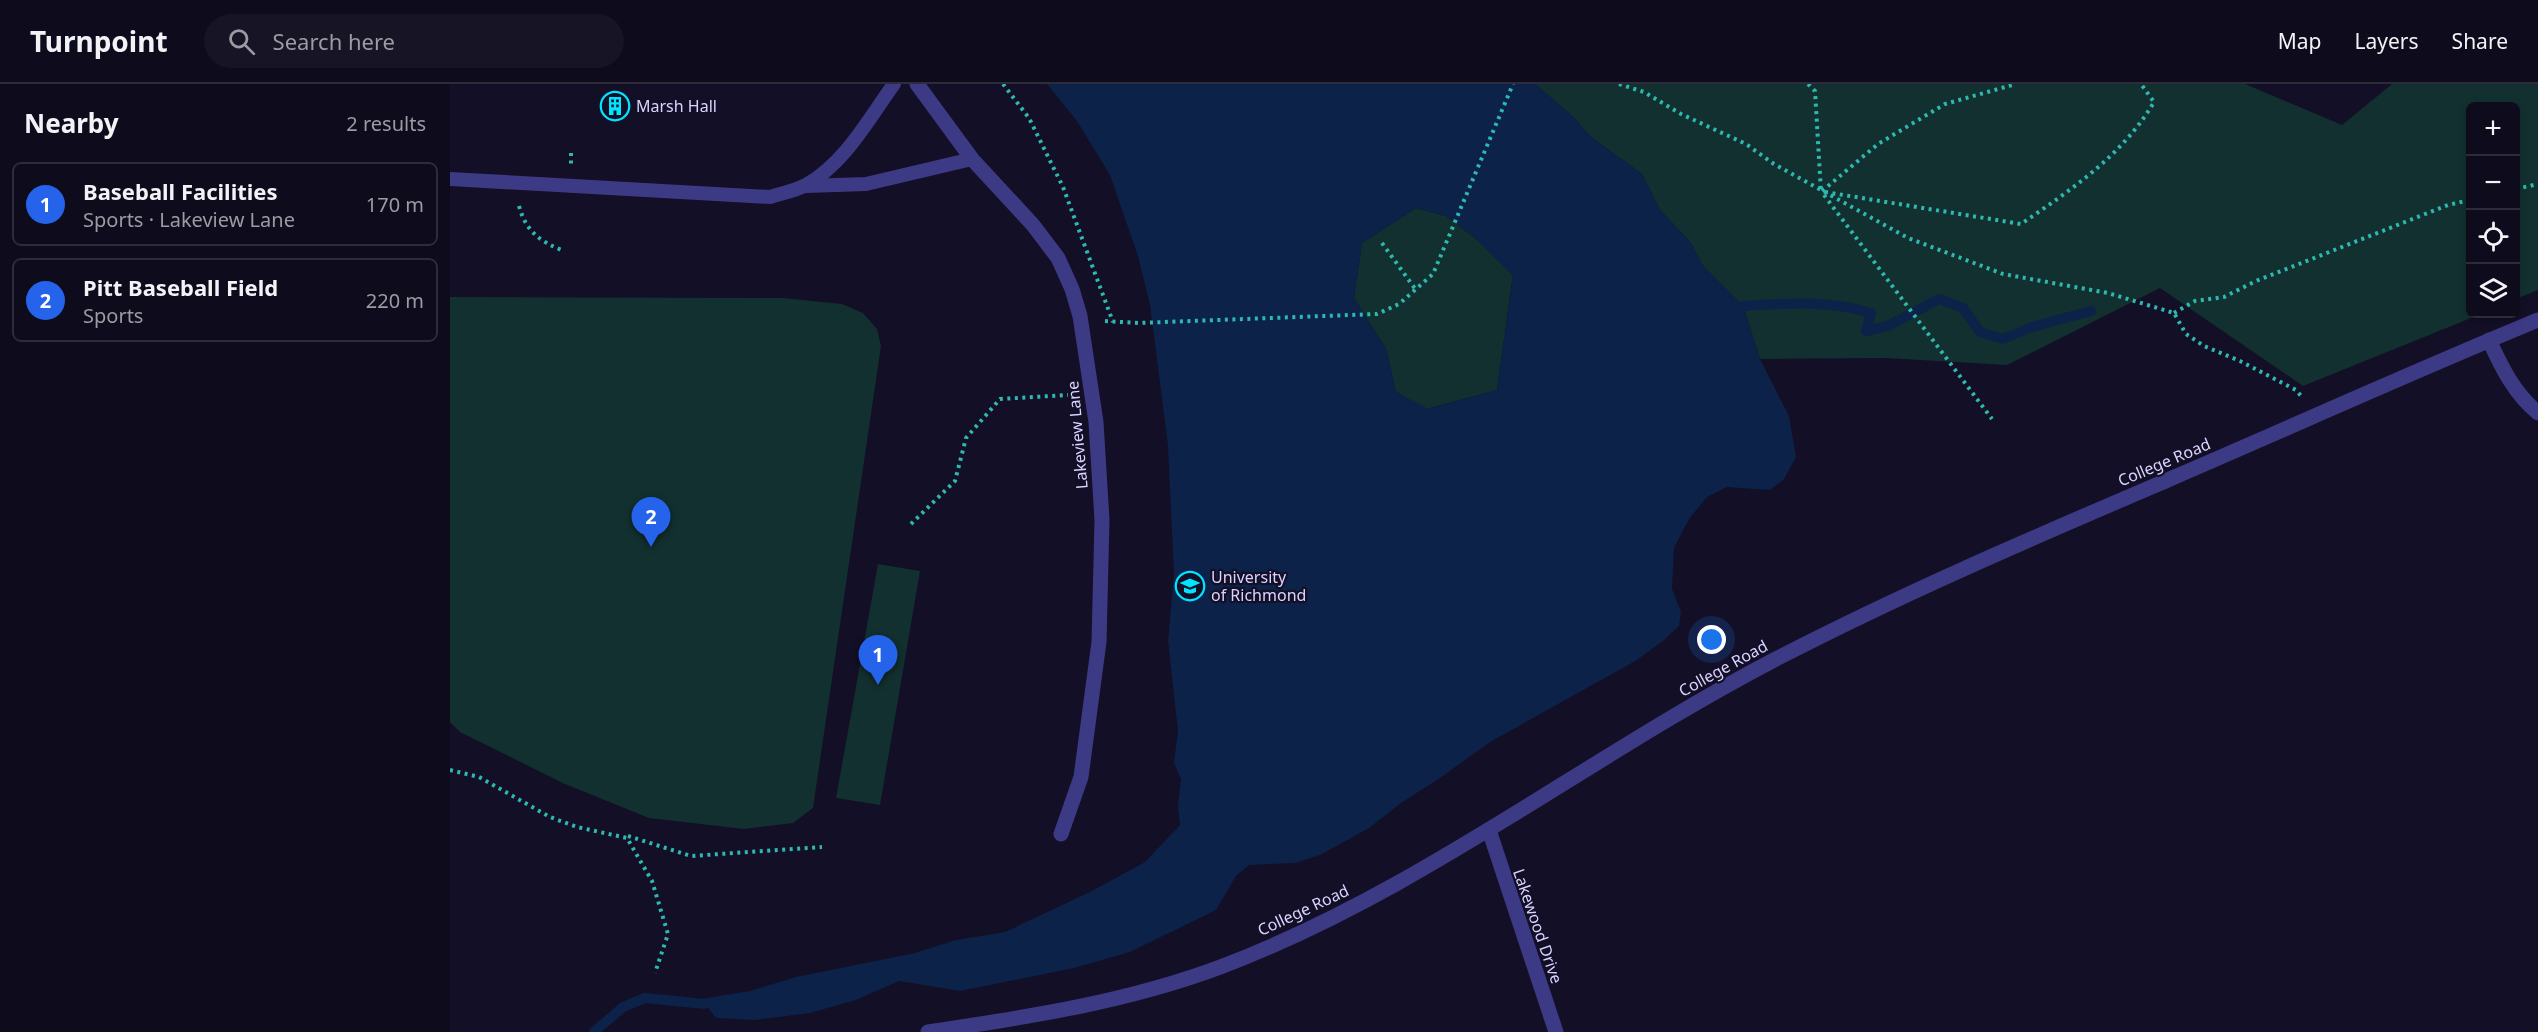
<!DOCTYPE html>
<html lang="en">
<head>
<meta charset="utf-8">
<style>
  body { margin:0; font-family:"Noto Sans",sans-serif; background:#171425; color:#f1f3f6 }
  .controls { position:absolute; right:18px; top:18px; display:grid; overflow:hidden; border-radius:9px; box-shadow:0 3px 9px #0003 }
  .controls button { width:54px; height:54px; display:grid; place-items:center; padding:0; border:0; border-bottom:2px solid #2e2b3b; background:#0e0b1c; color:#f1f3f6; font:30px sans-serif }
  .you { position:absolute; left:1262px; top:556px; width:21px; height:21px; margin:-15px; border:4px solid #fff; border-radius:50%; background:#1a73e8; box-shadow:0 0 0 9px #1a73e833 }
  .badge { display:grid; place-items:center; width:39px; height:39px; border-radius:50%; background:#2563eb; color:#fff; font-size:20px; font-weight:700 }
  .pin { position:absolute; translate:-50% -50px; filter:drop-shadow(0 2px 3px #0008) }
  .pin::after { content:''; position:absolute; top:32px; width:21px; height:18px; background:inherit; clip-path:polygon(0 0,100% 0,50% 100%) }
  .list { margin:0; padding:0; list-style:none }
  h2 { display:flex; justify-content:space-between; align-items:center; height:78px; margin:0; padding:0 24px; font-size:26px }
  h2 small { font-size:20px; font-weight:400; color:#9b9ba3 }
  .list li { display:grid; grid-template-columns:39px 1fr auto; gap:18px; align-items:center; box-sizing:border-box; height:84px; margin:0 12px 12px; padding:0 12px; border:2px solid #2e2b3b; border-radius:9px }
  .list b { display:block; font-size:22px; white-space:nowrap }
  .list p { margin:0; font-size:20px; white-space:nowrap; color:#9b9ba3 }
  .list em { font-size:20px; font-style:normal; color:#9b9ba3 }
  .icon { flex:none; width:33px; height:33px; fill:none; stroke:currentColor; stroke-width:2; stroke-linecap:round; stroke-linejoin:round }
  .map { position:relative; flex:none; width:2088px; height:948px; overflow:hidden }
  header { display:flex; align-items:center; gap:36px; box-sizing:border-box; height:84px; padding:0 30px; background:#0e0b1c; border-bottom:2px solid #2e2b3b }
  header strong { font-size:28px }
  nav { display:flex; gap:33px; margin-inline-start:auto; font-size:21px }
  .search { width:420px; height:54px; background:#171425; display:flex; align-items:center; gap:15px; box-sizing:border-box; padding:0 21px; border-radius:33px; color:#9b9ba3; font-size:22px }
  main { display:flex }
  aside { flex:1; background:#0e0b1c }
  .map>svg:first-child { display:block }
  .green { fill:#12302f }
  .water { fill:#0c2248; fill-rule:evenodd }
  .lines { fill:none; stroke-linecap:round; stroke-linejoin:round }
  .stream { stroke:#0c2248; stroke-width:10 }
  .path { stroke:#2fb8b0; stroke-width:4; stroke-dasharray:3 4.5; stroke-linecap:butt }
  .service { stroke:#3d3a85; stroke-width:14 }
  .minor { stroke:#3d3a85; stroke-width:15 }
  .labels { text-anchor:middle; stroke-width:4.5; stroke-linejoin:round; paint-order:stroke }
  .poi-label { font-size:16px; fill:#d9d4ff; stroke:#130f26; text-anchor:start }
  .street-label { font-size:16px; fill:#d9d4ff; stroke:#130f26 }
</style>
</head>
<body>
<header>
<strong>Turnpoint</strong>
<div class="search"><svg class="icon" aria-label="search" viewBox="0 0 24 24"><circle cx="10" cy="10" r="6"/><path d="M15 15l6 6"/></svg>Search here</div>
<nav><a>Map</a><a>Layers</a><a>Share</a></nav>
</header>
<main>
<aside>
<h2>Nearby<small>2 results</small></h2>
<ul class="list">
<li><span class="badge">1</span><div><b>Baseball Facilities</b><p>Sports · Lakeview Lane</p></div><em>170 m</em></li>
<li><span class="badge">2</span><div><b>Pitt Baseball Field</b><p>Sports</p></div><em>220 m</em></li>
</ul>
</aside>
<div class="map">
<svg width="2088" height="948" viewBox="0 0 2088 948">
  <rect width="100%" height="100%" fill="#130f26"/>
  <g class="green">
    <polygon points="1085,0 1795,0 1892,41 1942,0 2088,0 2088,206 2066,215 2066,22 2020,22 2020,230 2031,230 1853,302 1710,204 1557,281 1436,274 1310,275 1293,222 1253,182 1240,158 1210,126 1192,90 1142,54 1123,33"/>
    <polygon points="966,124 996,132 1025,154 1063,191 1047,306 977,325 946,308 936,265 904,214 912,159"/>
    <polygon points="0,213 333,214 392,220 413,229 427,245 431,262 363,724 343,739 294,745 199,734 115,700 10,648 0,638"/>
    <polygon points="428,480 470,487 430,721 386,714"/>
  </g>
  <path class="water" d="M597,0h488l38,33 19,21 50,36 18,36 30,32 13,24 40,40 17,53 29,57 7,41 -12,22 -14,11 -43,-3 -20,10 -18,22 -15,29 -2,41 9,23 -2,14 -15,14 -27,20 -147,82 -50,36 -39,25 -32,25 -49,27 -25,8 -46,2 -13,11 -20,34 -86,42 -56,16 -114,23 -61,-10 -43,19 -46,13 -55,7 -39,-2 -15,-19 49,-8 46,-14 119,-24 41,-13 49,-8 85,-40 55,-30 35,-37 -2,-19 3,-27 -7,-16 4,-32 -10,-90 6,-66 -6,-130 -18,-140 -12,-49 -28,-81 -33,-54zM966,124l30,8 29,22 38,38 -16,114 -69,19 -32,-17 -10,-43 -32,-51 8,-55z"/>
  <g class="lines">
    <g class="stream">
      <path d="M1293,222c44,-3 87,-6 128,7l-5,18 22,-5 51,-27 24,9 17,24 23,7 29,-12 59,-16"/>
      <polyline points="144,948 173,923 195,914 255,920"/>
    </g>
    <g class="path">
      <polyline points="553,0 579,34 613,103 663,238"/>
      <polyline points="1169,0 1194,8 1231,30 1296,60 1324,80 1458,154 1553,190 1658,209 1724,229 1736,250 1754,262 1790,277 1846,306 1851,312"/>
      <polyline points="1358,0 1365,7 1371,108 1428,60 1495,20 1566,0"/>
      <polyline points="121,69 121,80"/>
      <polyline points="2066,105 2088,100"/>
      <path d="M1375,108l196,32c50,-34 102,-69 133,-122l-13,-18"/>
      <polyline points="1374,111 1542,335"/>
      <path d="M69,122c7,26 22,36 45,45"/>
      <polyline points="932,159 966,206"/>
      <polyline points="1724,229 1745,217 1774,213 1806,197 1998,121 2020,116"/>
      <polyline points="655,237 688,239 927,230 949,220 983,190 1063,0"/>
      <polyline points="461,440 505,397 516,354 550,315 618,311"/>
      <polyline points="0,686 29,693 100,733 127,743 177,754 202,797 218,850 205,889"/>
      <polyline points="178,752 241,772 372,763"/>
    </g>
    <g class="service">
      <path d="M0,95l320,18c12,-4 25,-6 36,-12 39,-22 62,-65 88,-101"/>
      <polyline points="356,102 416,100 522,75"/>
    </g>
    <g class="minor">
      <polyline points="467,0 522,75 583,141 608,174 622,205 630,232 646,338 652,436 649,558 631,693 611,750"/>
      <path d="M2039,256c13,28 25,53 49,73"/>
      <polyline points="1039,746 1106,948"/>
      <path d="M478,948c100,-15 200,-30 295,-66 197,-75 365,-209 551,-306 129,-67 263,-124 396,-181 123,-53 245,-108 368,-159"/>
    </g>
  </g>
  <defs>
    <g id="building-ring" transform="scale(1.5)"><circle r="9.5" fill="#130f26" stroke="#00e5ff" stroke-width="1.5"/><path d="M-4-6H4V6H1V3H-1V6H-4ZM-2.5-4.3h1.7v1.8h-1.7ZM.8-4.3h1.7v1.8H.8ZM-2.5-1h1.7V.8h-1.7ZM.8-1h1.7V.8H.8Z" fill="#00e5ff"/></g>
    <g id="university-ring" transform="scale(1.5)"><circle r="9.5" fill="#130f26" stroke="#00e5ff" stroke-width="1.5"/><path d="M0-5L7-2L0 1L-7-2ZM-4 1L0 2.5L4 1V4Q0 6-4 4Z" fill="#00e5ff"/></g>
  </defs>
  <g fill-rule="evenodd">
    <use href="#building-ring" x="165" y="22"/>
    <use href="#university-ring" x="740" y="502"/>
  </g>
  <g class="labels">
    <g class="poi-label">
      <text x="186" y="28">Marsh Hall</text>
      <text x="761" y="499">University<tspan x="761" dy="18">of Richmond</tspan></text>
    </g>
    <g class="street-label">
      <text transform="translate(627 351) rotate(-95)" y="6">Lakeview Lane</text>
      <text transform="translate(1714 378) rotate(-23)" y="6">College Road</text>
      <text transform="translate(1273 584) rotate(-29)" y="6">College Road</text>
      <text transform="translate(853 826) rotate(-25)" y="6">College Road</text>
      <text transform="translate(1088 842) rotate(71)" y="6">Lakewood Drive</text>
    </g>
  </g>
</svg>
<div class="controls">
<button>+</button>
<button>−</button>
<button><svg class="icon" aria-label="locate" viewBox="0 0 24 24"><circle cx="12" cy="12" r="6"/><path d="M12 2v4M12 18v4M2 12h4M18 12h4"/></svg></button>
<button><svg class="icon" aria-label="layers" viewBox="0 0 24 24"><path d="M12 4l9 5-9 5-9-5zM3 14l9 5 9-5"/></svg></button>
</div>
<div class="you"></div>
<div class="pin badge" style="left:428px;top:601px">1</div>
<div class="pin badge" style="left:201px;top:463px">2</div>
</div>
</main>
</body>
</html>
